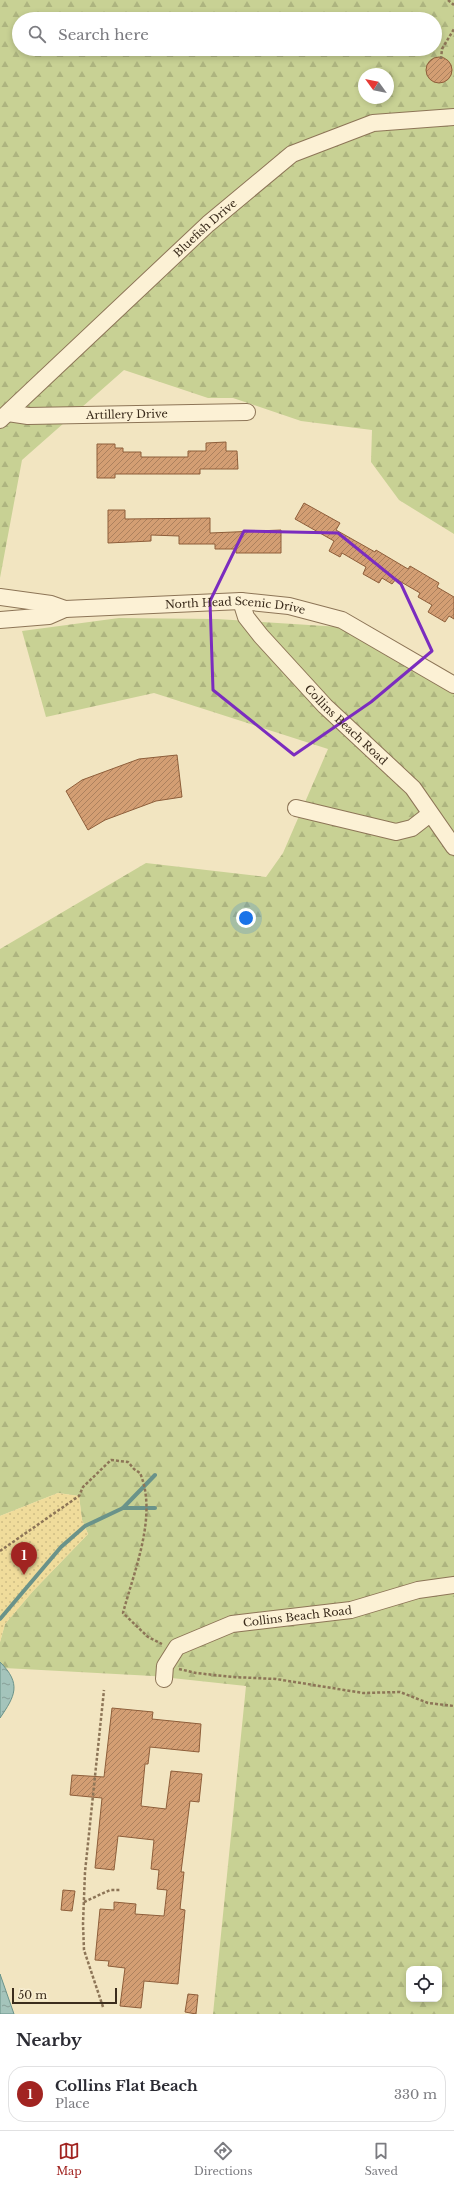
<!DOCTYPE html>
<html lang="en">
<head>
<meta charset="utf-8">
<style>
  body { margin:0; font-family:"Libre Baskerville",serif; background:#f2f2f3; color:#2b2b33 }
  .controls { position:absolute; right:12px; bottom:12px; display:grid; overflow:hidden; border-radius:8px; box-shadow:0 2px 6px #0003 }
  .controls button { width:36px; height:36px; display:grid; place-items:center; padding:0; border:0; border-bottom:1px solid #e1e1e2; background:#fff; color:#2b2b33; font:20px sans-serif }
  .compass { position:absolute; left:358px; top:68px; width:36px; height:36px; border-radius:50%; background:#fff; box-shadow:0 2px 6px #0003; rotate:303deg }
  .scale { position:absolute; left:12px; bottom:10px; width:105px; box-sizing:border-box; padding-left:4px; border:2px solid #3b2c1c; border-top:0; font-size:11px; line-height:14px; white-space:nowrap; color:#3b2c1c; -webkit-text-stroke:3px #f8eed1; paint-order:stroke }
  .you { position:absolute; left:246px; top:918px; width:14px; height:14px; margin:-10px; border:3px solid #fff; border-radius:50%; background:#1a73e8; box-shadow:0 0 0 6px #1a73e833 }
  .badge { display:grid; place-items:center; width:26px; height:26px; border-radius:50%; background:#a12421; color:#fff; font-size:13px; font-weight:700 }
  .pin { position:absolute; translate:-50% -33px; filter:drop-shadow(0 1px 2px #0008) }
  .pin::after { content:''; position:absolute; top:21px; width:14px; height:12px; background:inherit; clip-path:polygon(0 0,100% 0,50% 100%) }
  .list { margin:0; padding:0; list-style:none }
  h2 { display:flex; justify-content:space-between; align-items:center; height:52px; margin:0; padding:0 16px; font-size:17px }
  h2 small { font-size:13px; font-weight:400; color:#7c7c81 }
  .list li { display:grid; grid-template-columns:26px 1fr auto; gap:12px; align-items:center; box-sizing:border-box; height:56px; margin:0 8px 8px; padding:0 8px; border:1px solid #e1e1e2; border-radius:16px }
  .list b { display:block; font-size:15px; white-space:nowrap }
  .list p { margin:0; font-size:13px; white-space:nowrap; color:#7c7c81 }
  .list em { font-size:13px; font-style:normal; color:#7c7c81 }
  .icon { flex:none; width:22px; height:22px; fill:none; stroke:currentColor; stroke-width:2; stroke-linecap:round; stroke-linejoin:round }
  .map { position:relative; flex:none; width:454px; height:2014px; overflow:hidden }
  .search { position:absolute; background:#fff; box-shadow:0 2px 6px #0003; left:12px; right:12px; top:12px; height:44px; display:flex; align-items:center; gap:10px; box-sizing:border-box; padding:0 14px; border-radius:22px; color:#7c7c81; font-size:15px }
  .sheet { height:116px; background:#fff }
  nav { display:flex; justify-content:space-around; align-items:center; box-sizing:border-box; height:56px; border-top:1px solid #e1e1e2; background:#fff; font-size:11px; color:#7c7c81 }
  nav a { display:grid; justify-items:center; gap:2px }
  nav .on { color:#a12421 }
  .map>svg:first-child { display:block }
  .forest { fill:url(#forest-firs); fill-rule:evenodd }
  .sand { fill:url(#sand-dots) }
  .water { fill:url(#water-ripples); stroke:#6a938a }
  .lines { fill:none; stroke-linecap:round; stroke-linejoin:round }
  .stream { stroke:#6a938a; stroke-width:4 }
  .building { fill:url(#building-hatch); stroke:#8e5e3a }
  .minor-casing { stroke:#8d7557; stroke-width:18 }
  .path { stroke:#8d7557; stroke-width:2.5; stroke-dasharray:3 2; stroke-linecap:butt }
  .minor { stroke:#fcf1d5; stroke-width:16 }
  .marked { fill:none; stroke:#7b2cbf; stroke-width:3; stroke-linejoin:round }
  .labels { text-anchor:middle; stroke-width:3; stroke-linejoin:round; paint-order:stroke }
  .street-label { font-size:11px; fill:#3b2c1c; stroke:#f8eed1 }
</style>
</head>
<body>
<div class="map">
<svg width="454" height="2014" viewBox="0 0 454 2014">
  <defs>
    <pattern id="forest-firs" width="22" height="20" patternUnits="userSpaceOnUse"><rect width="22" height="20" fill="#c8d194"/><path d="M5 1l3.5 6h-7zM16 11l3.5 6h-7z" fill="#adb47f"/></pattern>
    <pattern id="sand-dots" width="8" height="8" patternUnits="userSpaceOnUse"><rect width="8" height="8" fill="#f0dc9b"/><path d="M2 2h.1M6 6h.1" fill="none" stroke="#cfbd85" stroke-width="1.8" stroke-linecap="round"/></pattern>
    <pattern id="water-ripples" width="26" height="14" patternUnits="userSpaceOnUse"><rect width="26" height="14" fill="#a4c4bb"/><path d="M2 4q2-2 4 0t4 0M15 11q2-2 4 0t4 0" fill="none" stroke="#879f97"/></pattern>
    <pattern id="building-hatch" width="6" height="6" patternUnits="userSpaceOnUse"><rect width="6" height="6" fill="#d39e73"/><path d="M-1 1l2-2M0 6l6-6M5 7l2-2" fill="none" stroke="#ac815e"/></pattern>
  </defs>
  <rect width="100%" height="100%" fill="#f2e5c1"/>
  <g class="forest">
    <path d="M0,0h454v534l-55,-34 -28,-38 1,-32 -71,-9 -68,-23h-25l-84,-28 -102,90 -22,118zM19,19h416v30h-416zM364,74h24v24h-24z"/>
    <path d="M119,618l98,1 124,8 113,65v1322h-241l33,-328 -93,-10 -149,-8 -4,-6v-20l5,-18 28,-33 55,-57 -6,-14 -3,-24 -21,-3 -58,23v-567l146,-86 120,14 17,-24 45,-104 -174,-56 -108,24 -24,-86zM409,1969h30v30h-30z"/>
  </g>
  <polygon class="sand" points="58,1493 79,1496 82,1520 88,1534 33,1591 5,1624 0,1642 0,1516"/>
  <g class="water">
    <path d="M0,1662c22,22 15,34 0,56z"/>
    <polygon points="0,1974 14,2014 0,2014"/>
  </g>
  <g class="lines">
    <g class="stream">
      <polyline points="123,1508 155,1508"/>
      <polyline points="0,1619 61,1547 85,1526 123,1508 155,1475"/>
    </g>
  </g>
  <g class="building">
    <circle cx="439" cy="70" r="13"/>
    <polygon points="226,442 226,451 237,451 238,469 200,469 200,474 115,474 115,478 97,478 97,444 115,444 115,448 123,448 123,452 141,452 141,457 188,457 188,451 206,451 206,443"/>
    <polygon points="304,503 340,523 336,530 375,552 376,550 408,569 410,566 439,583 437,587 454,597 454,619 449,616 445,622 428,612 432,605 418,597 420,593 396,579 392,584 382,578 379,583 363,574 366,567 342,553 340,557 329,551 334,541 295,519"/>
    <polygon points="108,510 125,510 125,519 210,518 210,533 281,530 281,553 236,553 236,549 215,549 215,544 179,544 179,536 151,535 151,541 108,543"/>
    <polygon points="177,755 182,797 156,801 105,820 88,830 66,791 82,780 139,759"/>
    <polygon points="112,1708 153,1712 152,1719 201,1724 199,1752 150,1747 148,1764 145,1764 141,1806 166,1809 171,1771 202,1774 199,1802 190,1801 181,1872 184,1872 180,1909 185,1910 178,1984 144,1981 141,2008 120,2006 125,1968 108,1966 109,1961 95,1960 100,1909 114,1910 114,1902 136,1904 135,1914 164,1916 167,1890 157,1889 159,1870 151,1869 154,1840 118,1836 114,1870 95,1868 102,1798 70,1795 72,1775 104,1777"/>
    <polygon points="63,1890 75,1891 72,1911 61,1910"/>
    <polygon points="188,1994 198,1995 196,2014 185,2012"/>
  </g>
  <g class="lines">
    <g class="minor-casing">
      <g id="minor">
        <path id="s1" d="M8,413l20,3 219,-4"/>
        <path id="s2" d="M0,420l208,-196 84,-70 81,-31 81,-6"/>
        <path id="s3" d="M0,597l51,7 14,5 176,-8 48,5 53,14 112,65"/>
        <path id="s4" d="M241,601l5,16 15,19 64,70 88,82 41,59"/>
        <polyline points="0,620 49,616 65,609"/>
        <polyline points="296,808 396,832 412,828 430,814"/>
        <path id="s5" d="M164,1679l1,-13 12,-19 55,-23 119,-14 67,-20 36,-5"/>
      </g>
    </g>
    <g class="path">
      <polyline points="448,0 454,5"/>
      <polyline points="441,59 442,49 454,29"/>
      <path d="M0,1551l79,-55 4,-9 28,-27 17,2 6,7 6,4c18,42 -6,98 -17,140l25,24 14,7"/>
      <polyline points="179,1669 196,1673 233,1677 276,1679 363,1693 400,1692 428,1703 454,1706"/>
      <polyline points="84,1902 110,1890 120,1890"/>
      <polyline points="103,2007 84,1950 83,1924 85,1872 104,1690"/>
    </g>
    <use href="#minor" class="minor"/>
  </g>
  <path class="marked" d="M244,531l94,2 63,51 31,67 -61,51 -77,53 -81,-65 -3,-89z"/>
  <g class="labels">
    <g class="street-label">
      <text dy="4" stroke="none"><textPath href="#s2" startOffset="281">Bluefish Drive</textPath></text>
      <text dy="4" stroke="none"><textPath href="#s1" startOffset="119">Artillery Drive</textPath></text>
      <text dy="4" stroke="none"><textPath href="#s3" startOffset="237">North Head Scenic Drive</textPath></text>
      <text dy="4" stroke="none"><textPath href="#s4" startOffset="164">Collins Beach Road</textPath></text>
      <text dy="4" stroke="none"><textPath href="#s5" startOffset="161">Collins Beach Road</textPath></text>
    </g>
  </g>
</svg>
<div class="controls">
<button><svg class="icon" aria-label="locate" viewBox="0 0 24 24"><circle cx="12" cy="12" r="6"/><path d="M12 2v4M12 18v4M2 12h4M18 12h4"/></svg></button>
</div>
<svg class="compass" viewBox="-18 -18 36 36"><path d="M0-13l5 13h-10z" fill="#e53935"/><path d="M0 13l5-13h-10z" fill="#7c7c81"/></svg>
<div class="scale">50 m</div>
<div class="you"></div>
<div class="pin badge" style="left:24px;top:1575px">1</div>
<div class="search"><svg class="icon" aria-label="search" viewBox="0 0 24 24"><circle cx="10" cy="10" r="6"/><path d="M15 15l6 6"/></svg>Search here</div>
</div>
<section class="sheet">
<h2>Nearby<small></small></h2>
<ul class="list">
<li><span class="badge">1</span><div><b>Collins Flat Beach</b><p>Place</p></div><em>330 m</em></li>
</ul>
</section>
<nav>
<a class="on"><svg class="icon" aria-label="map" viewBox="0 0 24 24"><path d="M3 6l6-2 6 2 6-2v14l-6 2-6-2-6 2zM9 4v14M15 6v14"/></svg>Map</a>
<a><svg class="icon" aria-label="directions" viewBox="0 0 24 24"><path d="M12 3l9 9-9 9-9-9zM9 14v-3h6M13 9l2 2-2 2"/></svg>Directions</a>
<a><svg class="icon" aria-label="saved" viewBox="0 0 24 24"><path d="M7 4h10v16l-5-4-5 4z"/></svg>Saved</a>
</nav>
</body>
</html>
